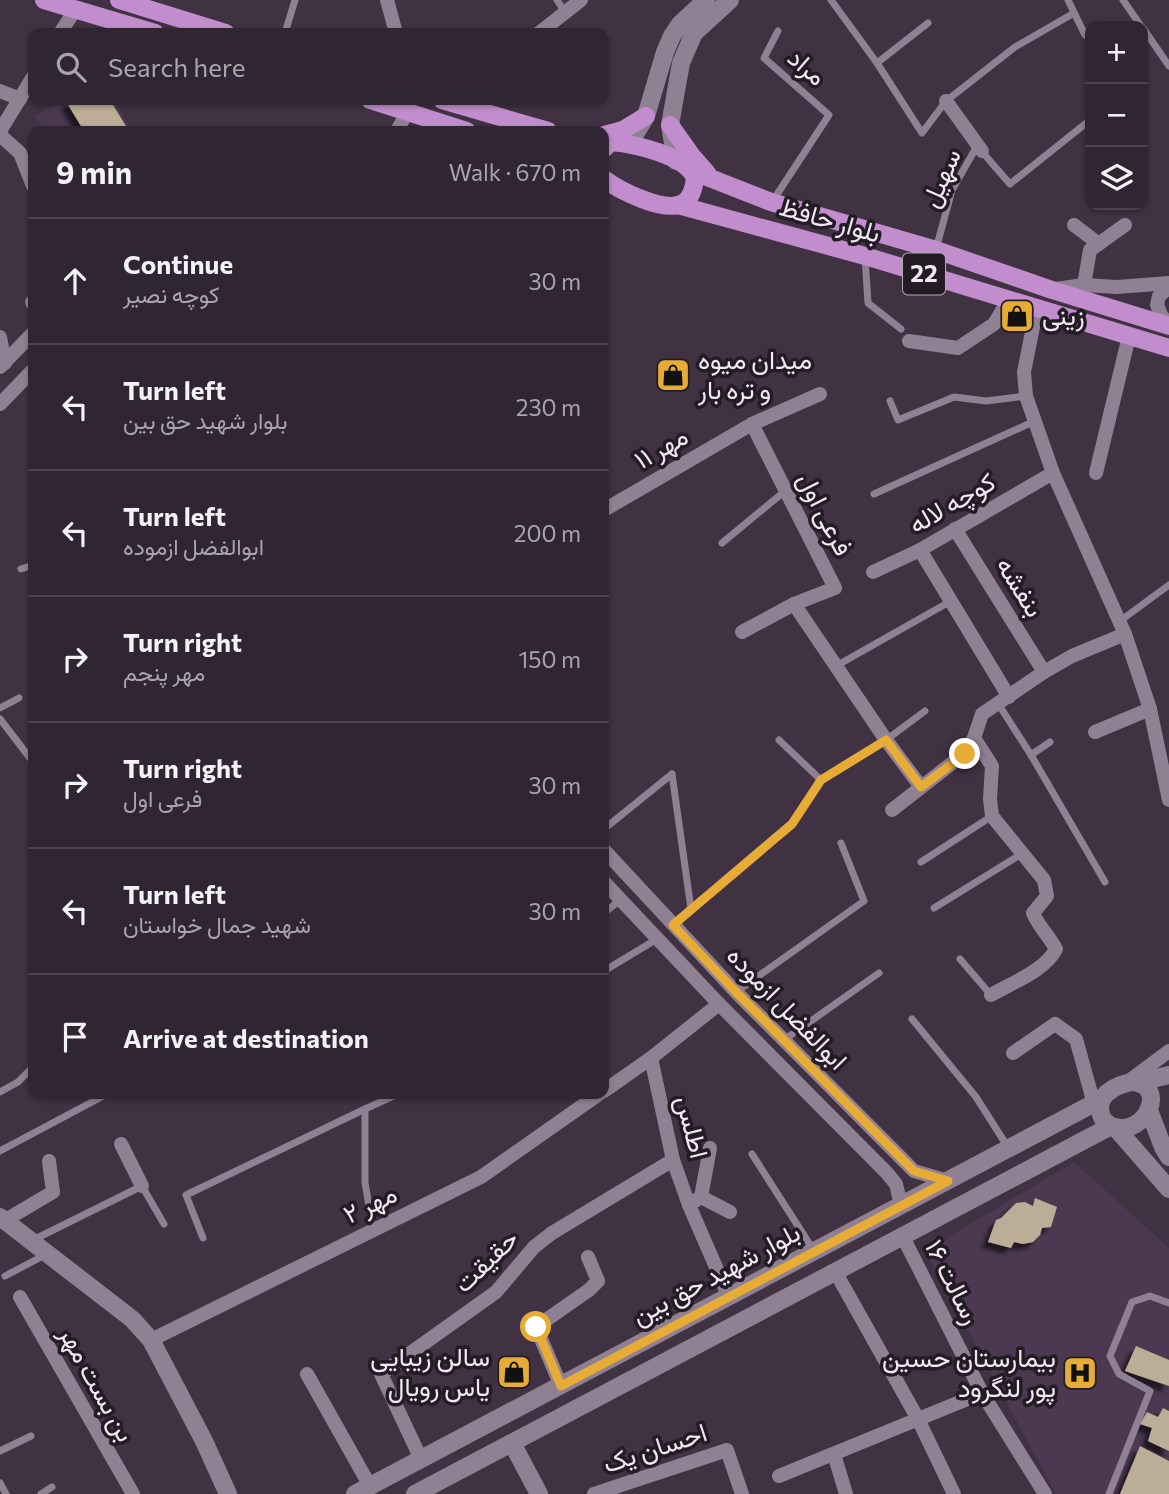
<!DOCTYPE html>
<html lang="en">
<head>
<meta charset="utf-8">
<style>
  body { margin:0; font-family:Commissioner,Vazirmatn,sans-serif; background:#382d3a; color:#f1f3f6 }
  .controls { position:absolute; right:21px; top:21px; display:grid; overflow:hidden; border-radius:14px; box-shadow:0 2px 5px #0004 }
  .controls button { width:63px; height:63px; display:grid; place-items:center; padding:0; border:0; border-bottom:2px solid #4b424d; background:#302532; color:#f1f3f6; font:35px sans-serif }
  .stop { position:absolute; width:21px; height:21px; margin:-16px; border:5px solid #e6ac36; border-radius:50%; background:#fff }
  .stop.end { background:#e6ac36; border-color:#fff; box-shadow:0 2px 7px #0008 }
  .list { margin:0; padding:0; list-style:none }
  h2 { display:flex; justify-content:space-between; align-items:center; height:91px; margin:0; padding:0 28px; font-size:30px }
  h2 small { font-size:23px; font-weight:400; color:#a8a5ac }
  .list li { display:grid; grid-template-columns:46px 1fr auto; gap:21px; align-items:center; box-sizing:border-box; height:126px; padding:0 28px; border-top:2px solid #4b424d }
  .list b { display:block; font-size:26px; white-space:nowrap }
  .list p { margin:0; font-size:23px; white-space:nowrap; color:#a8a5ac }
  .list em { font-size:23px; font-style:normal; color:#a8a5ac }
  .icon { flex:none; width:38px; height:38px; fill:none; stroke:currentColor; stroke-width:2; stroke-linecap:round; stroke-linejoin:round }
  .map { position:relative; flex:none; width:1169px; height:1494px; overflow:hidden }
  .search { position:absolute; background:#302532; box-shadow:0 2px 5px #0004; left:28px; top:28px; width:581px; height:77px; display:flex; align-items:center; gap:18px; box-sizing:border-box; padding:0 24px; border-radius:14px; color:#a8a5ac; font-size:26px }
  .panel { position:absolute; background:#302532; box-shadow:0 2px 5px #0004; left:28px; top:126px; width:581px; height:973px; border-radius:14px }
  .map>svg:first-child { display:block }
  .built { fill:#4c3951 }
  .building { fill:#bbad96; filter:url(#shadow) }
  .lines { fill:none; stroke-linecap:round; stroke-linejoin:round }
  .lane { stroke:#908094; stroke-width:7 }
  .street { stroke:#908094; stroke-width:14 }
  .secondary { stroke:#908094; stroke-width:18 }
  .primary { stroke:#c18dcc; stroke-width:18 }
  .route { stroke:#e6ac36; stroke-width:9 }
  .labels { text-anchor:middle; stroke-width:7; stroke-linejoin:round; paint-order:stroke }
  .shield { fill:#231c24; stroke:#b4abb6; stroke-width:2 }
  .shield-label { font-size:24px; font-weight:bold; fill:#f2e8f4 }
  .street-label { font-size:26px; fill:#f2e8f4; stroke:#231c24 }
  .poi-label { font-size:26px; fill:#f2e8f4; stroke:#231c24; text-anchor:start }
</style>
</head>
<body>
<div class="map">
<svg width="1169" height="1494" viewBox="0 0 1169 1494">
  <defs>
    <filter id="shadow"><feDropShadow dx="-6" dy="6" stdDeviation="2" flood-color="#0009"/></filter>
  </defs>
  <rect width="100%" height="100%" fill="#403143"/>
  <g class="built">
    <polygon points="63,100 114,100 132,131 45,131 35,116"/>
    <polygon points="1074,1162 1169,1248 1169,1494 1056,1494 925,1251"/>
  </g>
  <g class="building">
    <polygon points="71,100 110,100 129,131 84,131 67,103"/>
    <polygon points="1035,1198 1057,1207 1051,1227 1042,1228 1040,1235 1033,1242 1023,1244 1014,1242 1011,1248 988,1242 996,1220 1001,1218 1016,1203 1025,1202 1033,1206"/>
    <polygon points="1136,1346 1169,1360 1169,1386 1125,1371"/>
    <polygon points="1163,1408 1169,1411 1169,1451 1148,1441 1152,1428 1140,1424 1147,1412 1158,1417"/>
    <polygon points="1140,1446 1169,1461 1169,1494 1120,1494"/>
  </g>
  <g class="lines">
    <g class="lane">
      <polyline points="557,0 565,12"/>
      <polyline points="831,0 877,63 922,133 946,101 1015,47 1074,13"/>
      <polyline points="1068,0 1085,35"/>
      <polyline points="1123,0 1141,26"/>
      <polyline points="1143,28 1169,66"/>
      <polyline points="285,33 295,0"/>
      <polyline points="877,63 928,23"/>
      <polyline points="772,202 829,115 764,58 778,31"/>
      <polyline points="936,249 952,190 977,146 1010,184 1090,120"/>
      <polyline points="865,257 868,303 901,329"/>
      <polyline points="890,401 898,420 954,397 986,401 1026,396"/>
      <polyline points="874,494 1035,421"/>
      <polyline points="722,543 785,491"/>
      <polyline points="21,569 33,565"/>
      <polyline points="1120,621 1169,585"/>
      <polyline points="836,666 951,601"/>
      <polyline points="999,705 1031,755 1105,882"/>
      <polyline points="0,708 19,698"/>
      <polyline points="0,719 33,762"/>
      <polyline points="779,740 821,780"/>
      <polyline points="1031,755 1050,742"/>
      <polyline points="672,774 691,909"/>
      <polyline points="604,829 672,774"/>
      <polyline points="921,862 992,816"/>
      <polyline points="934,908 1023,853"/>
      <polyline points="604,913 620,900"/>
      <polyline points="674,924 792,824 821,780 886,740 925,711"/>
      <polyline points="960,959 991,995"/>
      <polyline points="604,971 657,939"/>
      <polyline points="736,992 864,901 841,843"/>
      <polyline points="912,1019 976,1097 1009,1149"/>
      <polyline points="784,1040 879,973"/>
      <polyline points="0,1092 18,1082 33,1067"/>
      <polyline points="365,1109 398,1094"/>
      <polyline points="0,1151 107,1094"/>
      <polyline points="752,1154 814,1251"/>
      <polyline points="203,1238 186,1195 365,1109 365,1183 373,1229"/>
      <polyline points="31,1241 142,1186 164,1224"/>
      <polyline points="5,1276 45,1255"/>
      <polyline points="0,1451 31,1436"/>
      <polyline points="0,1483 6,1494"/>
      <polyline points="41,1494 52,1487"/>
      <polyline points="1109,1494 1150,1391 1119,1374 1110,1356 1132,1302 1150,1296 1169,1303"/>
    </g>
    <g class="street">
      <polyline points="387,0 396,33"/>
      <polyline points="60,33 75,10"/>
      <polyline points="539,33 581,0"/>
      <polyline points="0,91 20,99"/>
      <polyline points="946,101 982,151"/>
      <polyline points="0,131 33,77"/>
      <polyline points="397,131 407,112"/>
      <polyline points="0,135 20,153 33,186"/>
      <polyline points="1074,225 1099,244"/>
      <polyline points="1084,285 1090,250 1125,225"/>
      <polyline points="1169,287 1159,296 1157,305 1162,317 1169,322"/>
      <polyline points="1055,289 1084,285 1117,287 1169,283"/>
      <polyline points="32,302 33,304"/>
      <polyline points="1037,307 1024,372 1026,396 1053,473 1125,634 1150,709 1169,800"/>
      <polyline points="0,337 5,363"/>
      <polyline points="909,341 958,348 994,324 1009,299"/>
      <polyline points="0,367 33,333"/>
      <polyline points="0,404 33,370"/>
      <polyline points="752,424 835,588 794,604"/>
      <polyline points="1096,473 1129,336"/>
      <polyline points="604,510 752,424 820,394"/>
      <polyline points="955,529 1044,672"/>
      <polyline points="920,550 1009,697"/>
      <polyline points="873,572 920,550 1053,473"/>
      <polyline points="742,632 794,604 886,740 921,787"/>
      <polyline points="1095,732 1150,709"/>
      <path d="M974,738l18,28 -2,33 2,17 52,64 3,16 -14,17c6,14 16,23 23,36 -11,22 -45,34 -65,46"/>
      <polyline points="892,810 965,753 974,738 982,714 1044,672 1072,656 1125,634"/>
      <polyline points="604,850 736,992 914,1171 948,1181"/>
      <polyline points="604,882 719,1004 887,1173 896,1184 901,1205"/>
      <polyline points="1013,1053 1055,1024 1076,1039 1094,1104"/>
      <polyline points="651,1058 673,1160 689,1205 729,1297"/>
      <polyline points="1126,1083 1169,1051"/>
      <polyline points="604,1091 651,1058 719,1004"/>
      <polyline points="121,1144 142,1186"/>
      <polyline points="701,1197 730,1212"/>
      <polyline points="689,1205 701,1197 710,1148"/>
      <polyline points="4,1221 53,1192 49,1161"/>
      <polyline points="903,1237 982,1393 1045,1494"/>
      <polyline points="836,1273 918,1419 954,1494"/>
      <polyline points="20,1297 133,1494"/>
      <polyline points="151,1340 481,1177 599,1094"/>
      <polyline points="307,1374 370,1486"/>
      <polyline points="561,1386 536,1327 589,1290 598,1281 588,1257"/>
      <polyline points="834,1454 846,1494"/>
      <polyline points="421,1459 381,1374 496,1292 534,1247 552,1233 673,1160"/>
      <polyline points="779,1476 982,1393"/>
      <polyline points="594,1494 727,1450 742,1494"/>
    </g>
    <g class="secondary">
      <polyline points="629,144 646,116 665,52 672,36 680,24 706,0"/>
      <polyline points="676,161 670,125 681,63 694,33 730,0"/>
      <path d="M1132,1082c37,3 14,54 -18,45 -16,-5 -18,-24 -7,-34 8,-7 16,-9 25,-11z"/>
      <polyline points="1140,1082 1169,1075"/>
      <polyline points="1150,1113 1163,1147 1169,1157"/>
      <polyline points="1115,1127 1169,1189"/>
      <polyline points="0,1217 132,1319 151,1340 204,1441 228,1494"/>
      <polyline points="512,1443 539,1494"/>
      <polyline points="355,1494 1102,1099"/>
      <polyline points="415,1494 1111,1126"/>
    </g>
    <g class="primary">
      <polyline points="44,0 155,33"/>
      <polyline points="119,0 226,33"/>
      <polyline points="370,100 467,131"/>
      <polyline points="442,100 548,131"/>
      <polyline points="670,125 692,156 707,173"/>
      <polyline points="604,135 623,130 646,116"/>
      <path d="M604,149l7,-7c23,2 75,13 84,36 -1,9 -3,20 -12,25 -18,11 -64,-13 -79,-24"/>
      <polyline points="692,171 771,202 936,250 1052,290 1169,326"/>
      <polyline points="678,205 865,256 1169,348"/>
    </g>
  </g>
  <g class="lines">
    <polyline class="route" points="536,1327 561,1386 948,1181 914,1171 736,992 673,925 792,824 821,780 886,740 921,787 965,754"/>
  </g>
  <defs>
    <g id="shop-square" transform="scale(1.75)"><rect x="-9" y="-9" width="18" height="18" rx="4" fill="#e6ac36" stroke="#231c24"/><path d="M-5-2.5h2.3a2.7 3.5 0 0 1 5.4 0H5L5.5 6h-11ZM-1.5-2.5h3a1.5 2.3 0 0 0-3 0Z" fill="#111"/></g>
    <g id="hospital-square" transform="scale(1.75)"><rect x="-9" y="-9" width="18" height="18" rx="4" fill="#e6ac36" stroke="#231c24"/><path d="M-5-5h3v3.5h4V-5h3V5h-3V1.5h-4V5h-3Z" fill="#111"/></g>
  </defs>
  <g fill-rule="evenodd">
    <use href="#shop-square" x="1017" y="316"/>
    <use href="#shop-square" x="673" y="375"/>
    <use href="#shop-square" x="514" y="1372"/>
    <use href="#hospital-square" x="1080" y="1373"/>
  </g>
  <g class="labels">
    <rect class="shield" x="903" y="253.5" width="42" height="41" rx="5"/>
    <g class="shield-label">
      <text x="924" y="282">22</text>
    </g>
    <g class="street-label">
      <text transform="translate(807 67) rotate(41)" y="9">مراد</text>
      <text transform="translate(941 178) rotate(-66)" y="9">سهیل</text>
      <text transform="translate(830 220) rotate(16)" y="9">بلوار حافظ</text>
      <text transform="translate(661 448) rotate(-30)" y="9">مهر ۱۱</text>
      <text transform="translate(952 503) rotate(-30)" y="9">کوچه لاله</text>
      <text transform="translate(825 514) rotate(63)" y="9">فرعی اول</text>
      <text transform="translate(1020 587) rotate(58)" y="9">بنفشه</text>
      <text transform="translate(787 1008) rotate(46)" y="9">ابوالفضل ازموده</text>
      <text transform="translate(692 1127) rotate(76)" y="9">اطلس</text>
      <text transform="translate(370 1204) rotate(-26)" y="9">مهر ۲</text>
      <text transform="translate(486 1261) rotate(-44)" y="9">حقیقت</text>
      <text transform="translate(716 1274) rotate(-28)" y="9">بلوار شهید حق بین</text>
      <text transform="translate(953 1282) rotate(63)" y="9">رسالت ۱۶</text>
      <text transform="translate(97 1384) rotate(61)" y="9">بن بست مهر</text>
      <text transform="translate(655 1448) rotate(-18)" y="9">احسان یک</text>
    </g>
    <g class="poi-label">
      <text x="1042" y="325">زینی</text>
      <text x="698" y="369">میدان میوه<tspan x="698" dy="30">و تره بار</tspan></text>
      <text x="490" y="1366" text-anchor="end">سالن زیبایی<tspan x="490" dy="30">یاس رویال</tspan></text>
      <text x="1056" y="1367" text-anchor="end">بیمارستان حسین<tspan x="1056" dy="30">پور لنگرود</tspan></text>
    </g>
  </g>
</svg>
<div class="controls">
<button>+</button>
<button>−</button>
<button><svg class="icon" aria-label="layers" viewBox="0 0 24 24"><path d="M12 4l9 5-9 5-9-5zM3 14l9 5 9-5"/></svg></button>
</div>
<div class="stop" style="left:536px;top:1327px"></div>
<div class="stop end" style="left:965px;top:754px"></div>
<div class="search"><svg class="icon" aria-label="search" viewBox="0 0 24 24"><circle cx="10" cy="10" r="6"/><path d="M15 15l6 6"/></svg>Search here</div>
<section class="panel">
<h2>9 min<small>Walk · 670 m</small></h2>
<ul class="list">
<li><svg class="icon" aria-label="ahead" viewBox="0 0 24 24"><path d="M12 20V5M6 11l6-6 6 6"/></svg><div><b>Continue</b><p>کوچه نصیر</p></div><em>30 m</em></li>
<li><svg class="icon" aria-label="left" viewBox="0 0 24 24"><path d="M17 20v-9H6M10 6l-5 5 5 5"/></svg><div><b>Turn left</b><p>بلوار شهید حق بین</p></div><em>230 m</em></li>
<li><svg class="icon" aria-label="left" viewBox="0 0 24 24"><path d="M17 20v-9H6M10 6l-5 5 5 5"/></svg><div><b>Turn left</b><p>ابوالفضل ازموده</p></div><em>200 m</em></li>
<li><svg class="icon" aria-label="right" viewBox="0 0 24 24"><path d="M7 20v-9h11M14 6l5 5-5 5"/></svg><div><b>Turn right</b><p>مهر پنجم</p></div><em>150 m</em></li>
<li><svg class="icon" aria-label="right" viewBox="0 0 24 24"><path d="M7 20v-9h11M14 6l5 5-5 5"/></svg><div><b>Turn right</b><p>فرعی اول</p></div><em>30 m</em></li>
<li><svg class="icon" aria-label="left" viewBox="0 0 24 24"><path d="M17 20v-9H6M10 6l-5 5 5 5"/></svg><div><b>Turn left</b><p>شهید جمال خواستان</p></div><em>30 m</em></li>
<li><svg class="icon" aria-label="arrive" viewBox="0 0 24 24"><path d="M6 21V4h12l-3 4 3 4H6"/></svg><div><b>Arrive at destination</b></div></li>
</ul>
</section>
</div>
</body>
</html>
